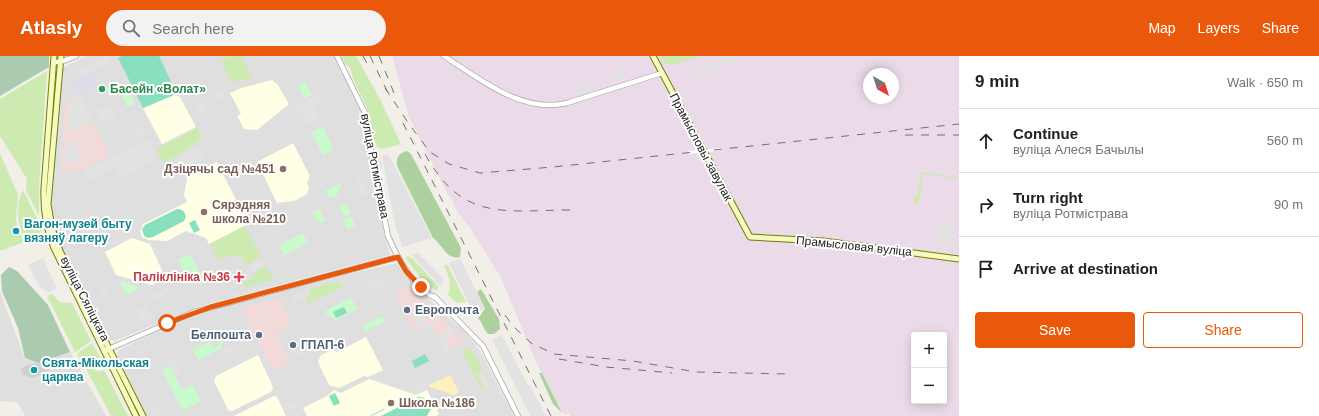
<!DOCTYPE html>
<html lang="en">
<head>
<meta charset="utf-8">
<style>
  body { margin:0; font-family:Helvetica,sans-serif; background:#f2f2f2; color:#202124 }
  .controls { position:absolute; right:12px; bottom:12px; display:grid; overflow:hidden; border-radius:4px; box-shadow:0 2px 10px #0003 }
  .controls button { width:36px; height:36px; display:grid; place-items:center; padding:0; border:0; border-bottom:1px solid #e0e0e0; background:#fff; color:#202124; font:20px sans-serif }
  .compass { position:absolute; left:863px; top:12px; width:36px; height:36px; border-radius:50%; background:#fff; box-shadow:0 2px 10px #0003; rotate:141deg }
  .stop { position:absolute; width:12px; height:12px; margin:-9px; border:3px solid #ea580c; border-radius:50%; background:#fff }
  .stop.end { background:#ea580c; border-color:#fff; box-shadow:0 1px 4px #0008 }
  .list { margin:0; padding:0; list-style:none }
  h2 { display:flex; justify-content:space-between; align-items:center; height:52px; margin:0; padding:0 16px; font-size:17px }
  h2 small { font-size:13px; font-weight:400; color:#757577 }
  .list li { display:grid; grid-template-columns:26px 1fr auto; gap:12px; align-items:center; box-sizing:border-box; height:64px; padding:0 16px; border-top:1px solid #e0e0e0 }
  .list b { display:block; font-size:15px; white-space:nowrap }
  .list p { margin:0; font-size:13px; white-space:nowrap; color:#757577 }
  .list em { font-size:13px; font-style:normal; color:#757577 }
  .actions { display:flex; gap:8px; padding:12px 16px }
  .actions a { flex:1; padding:9px 0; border:1px solid #ea580c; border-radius:4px; text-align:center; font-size:14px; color:#ea580c }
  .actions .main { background:#ea580c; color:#fff }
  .icon { flex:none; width:22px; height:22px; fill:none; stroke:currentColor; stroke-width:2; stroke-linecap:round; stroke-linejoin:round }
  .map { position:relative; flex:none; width:959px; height:360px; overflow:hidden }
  header { display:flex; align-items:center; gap:24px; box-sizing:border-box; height:56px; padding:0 20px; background:#ea580c; color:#fff }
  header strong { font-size:19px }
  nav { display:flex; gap:22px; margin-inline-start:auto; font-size:14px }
  .search { width:280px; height:36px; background:#f2f2f2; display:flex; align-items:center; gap:10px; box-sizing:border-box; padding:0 14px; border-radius:22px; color:#757577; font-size:15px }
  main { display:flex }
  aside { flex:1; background:#fff }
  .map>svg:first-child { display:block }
  .residential { fill:#e0dfdf }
  .commercial { fill:#f2dad9 }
  .industrial { fill:#ebdbe8; fill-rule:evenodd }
  .education { fill:#ffffe5 }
  .religious { fill:#d0d0d0 }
  .grass { fill:#cdebb0 }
  .forest { fill:#add19e }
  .sand { fill:#fff1ba }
  .cemetery { fill:#aacbaf }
  .park { fill:#c8facc }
  .pitch { fill:#88e0be }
  .parking { fill:#e2e2e2 }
  .plaza { fill:#dddde8 }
  .pier { fill:#fff }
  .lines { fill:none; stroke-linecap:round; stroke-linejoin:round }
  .stream { stroke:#aad3df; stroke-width:1 }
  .tertiary-casing { stroke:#a9a9a9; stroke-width:6 }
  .secondary-casing { stroke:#707d05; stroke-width:7 }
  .tertiary { stroke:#fff; stroke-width:4.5 }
  .secondary { stroke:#f7fabf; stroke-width:5 }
  .rail { stroke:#707070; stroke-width:1; stroke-dasharray:8 8; stroke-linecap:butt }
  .route { stroke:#ea580c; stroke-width:5 }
  .leisure-dot { fill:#2e9e5b; stroke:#fff; stroke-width:1.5 }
  .education-dot { fill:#8d6e63; stroke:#fff; stroke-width:1.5 }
  .culture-dot { fill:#0f9aa8; stroke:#fff; stroke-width:1.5 }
  .health-dot { fill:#e0444e; stroke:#fff; stroke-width:1.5 }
  .service-dot { fill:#5c6f8a; stroke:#fff; stroke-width:1.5 }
  .labels { text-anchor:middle; stroke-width:4; stroke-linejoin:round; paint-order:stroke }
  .leisure-label { font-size:12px; font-weight:bold; fill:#27864d; stroke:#fff; text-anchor:start }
  .street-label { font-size:12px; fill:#222; stroke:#fff }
  .education-label { font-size:12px; font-weight:bold; fill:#785e54; stroke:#fff; text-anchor:start }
  .culture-label { font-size:12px; font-weight:bold; fill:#0d838f; stroke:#fff; text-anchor:start }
  .health-label { font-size:12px; font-weight:bold; fill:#be3a42; stroke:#fff; text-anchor:end }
  .service-label { font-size:12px; font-weight:bold; fill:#4e5e75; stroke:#fff; text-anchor:start }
</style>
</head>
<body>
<header>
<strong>Atlasly</strong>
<div class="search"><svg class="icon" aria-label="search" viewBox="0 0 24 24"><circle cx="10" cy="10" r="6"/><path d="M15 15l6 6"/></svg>Search here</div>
<nav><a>Map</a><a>Layers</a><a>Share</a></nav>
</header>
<main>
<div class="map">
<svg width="959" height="360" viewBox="0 0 959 360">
  <rect width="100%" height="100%" fill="#f2efe9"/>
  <g class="residential">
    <polygon points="86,0 334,0 362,56 384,178 390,199 201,250 114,285 108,283 61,192 54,173 51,154 50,140 63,12"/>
    <polygon points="397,207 403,216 443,257 462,273 476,289 486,305 514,360 146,360 117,299 119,294 176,266 220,252 349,218"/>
    <polygon points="0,236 25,303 38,307 70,296 106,360 25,360 17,346 0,345"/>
  </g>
  <g class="commercial">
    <polygon points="79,38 110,99 79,115 60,114 66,46"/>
    <polygon points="407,230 465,286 445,296 431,269 415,277 394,237"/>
    <polygon points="279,242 292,269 276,276 291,306 273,315 241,252"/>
  </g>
  <path class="industrial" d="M392,0h567v360h-388l-2,-3 -4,2 -7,-8 -21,-43 -36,-86 -30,-49 -13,-16 -6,-13 -4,-5 -39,-78zM869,18h24v24h-24zM914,279h30v66h-30z"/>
  <g class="education">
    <polygon points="272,24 278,29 289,48 257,74 244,73 237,60 241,58 230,37 241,32"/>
    <polygon points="174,39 180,41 196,71 162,88 143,52"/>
    <polygon points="293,87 310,120 307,126 309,132 307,138 294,145 277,147 257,106"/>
    <polygon points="217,106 248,168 209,188 206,182 186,175 167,185 148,184 142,181 140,175 143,168 187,146 184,139 187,122"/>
    <polygon points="132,182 150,188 165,221 163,223 152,229 116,219 105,196"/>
    <polygon points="366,281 383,314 368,321 364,320 339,332 329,329 318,306 321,299 332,294 337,296"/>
    <polygon points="258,299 273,331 271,336 232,355 228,354 214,325 216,320"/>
    <polygon points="369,323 416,339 427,334 439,358 436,360 307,360 303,352 327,340 334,334 341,337"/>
    <polygon points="274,340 277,341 286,360 234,360"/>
  </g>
  <polygon class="religious" points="60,301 61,306 36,321 32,322 23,319 21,313 25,310"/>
  <g class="grass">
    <polygon points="231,0 241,0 253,22 232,26 221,4"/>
    <polygon points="343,0 356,0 381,45 401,88 382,93 377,90 373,82 367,52 353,23 350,11 346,9 341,1"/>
    <polygon points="660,0 700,0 674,9 665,7"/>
    <polygon points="47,15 39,130 39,160 26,134 27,123 0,80 0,43"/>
    <polygon points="198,71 203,81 184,96 164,107 156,93"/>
    <polygon points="0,97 18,139 16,161 17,170 14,172 17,179 20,178 24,186 0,195"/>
    <polygon points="921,116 959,121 959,122 923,118 920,144 918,144 918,149 914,148 915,139 918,139"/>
    <path d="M23,134l19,38 -2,6 -14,8c-8,-18 -12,-33 -3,-52z"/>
    <path d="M245,170l16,31 -15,8 -5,-9c-7,-2 -15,3 -23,2l-8,-14z"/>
    <path d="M407,200l5,2 26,28v4c-9,1 -26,-24 -32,-31z"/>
    <path d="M447,208l19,38 -9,1 -9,-8c4,-12 1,-19 -4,-29z"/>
    <polygon points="266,210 273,224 245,231 242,227 253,222 255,216"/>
    <polygon points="339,225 344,230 308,247 306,241 311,238 309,233"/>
    <polygon points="52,238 60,246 72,247 91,285 75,296 47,240"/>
    <polygon points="92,287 104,308 100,310 81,305 77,298"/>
    <polygon points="468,293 476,300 483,315 477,319 484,333 481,334 462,294"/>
    <polygon points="84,309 99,316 104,314 128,360 111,360"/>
  </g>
  <g class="forest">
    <path d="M407,95l4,3 50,94 -1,9c-14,3 -17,-12 -27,-19l-36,-72c-1,-9 2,-13 10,-15z"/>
    <path d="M481,233l18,30 1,10 -6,5h-6c-5,-5 -5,-11 -10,-16l7,-9 -8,-17z"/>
    <polygon points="539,317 542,317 562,357 553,348"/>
  </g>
  <polygon class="sand" points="450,319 459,336 453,339 428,330"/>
  <g class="cemetery">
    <polygon points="0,0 49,0 49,11 0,40"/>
    <polygon points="9,211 17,215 48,249 70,296 38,307 25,302 18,272 2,235 1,219"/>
  </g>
  <g class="park">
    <polygon points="305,26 312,39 305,43 298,30"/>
    <polygon points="127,32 135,48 127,51 120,35"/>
    <polygon points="322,70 334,94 323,99 311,76"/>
    <polygon points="343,125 335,143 328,140 325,135"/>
    <polygon points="346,148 351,157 344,160 339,151"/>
    <polygon points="319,153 325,164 321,167 315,163 312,157"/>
    <polygon points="351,160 355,170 347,174 343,164"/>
    <polygon points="303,177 308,187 284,199 280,192 281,188"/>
    <polygon points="190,198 200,218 188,224 178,204"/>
    <polygon points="119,224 140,232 127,239"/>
    <polygon points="351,241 357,253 336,264 327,259 325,255"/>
    <polygon points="382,260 385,266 366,275 363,269"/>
    <polygon points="226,277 221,293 198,304 193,294 209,286 213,292 220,289 217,282"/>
    <polygon points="170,309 182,334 193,329 201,345 182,354 162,313"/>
  </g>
  <g class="pitch">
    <polygon points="121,0 159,0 176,36 174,39 143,52 118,2"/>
    <path d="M177,153c7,0 11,6 7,12l-31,16 -5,1 -4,-2 -2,-7 3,-4z"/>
    <polygon points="195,164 200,174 194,177 189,167"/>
    <polygon points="344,251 347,257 336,262 333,256"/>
    <polygon points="425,298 429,305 415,312 412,305"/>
    <polygon points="335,337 340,347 334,350 329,340"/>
    <path d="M418,341c8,0 12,4 13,12l-4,7h-46z"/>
  </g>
  <g class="parking">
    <polygon points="104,0 108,0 111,5 81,21 77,14"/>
    <polygon points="729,0 732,0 734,5 712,16 708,7"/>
    <polygon points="699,9 704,18 696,22 693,12"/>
    <polygon points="622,13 626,22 617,28 612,18"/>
    <polygon points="582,25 591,33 576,40 571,35"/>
    <circle cx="219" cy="39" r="5"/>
    <polygon points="317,39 322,47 314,52 320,63 308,69 302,57 299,59 295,51"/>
    <polygon points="80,40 92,65 72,76 68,68 71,45"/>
    <polygon points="203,44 207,54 199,58 195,49"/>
    <polygon points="111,49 117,60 102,68 96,56"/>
    <polygon points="143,72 147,79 137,84 133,77"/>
    <polygon points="71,83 84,105 76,109 73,105 67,108 64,103 66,86"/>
    <polygon points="148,83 158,103 120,123 114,113 88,126 82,116"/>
    <polygon points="200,91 206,103 182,115 176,103"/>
    <polygon points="374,93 379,94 382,111 378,117"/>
    <polygon points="388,98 432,182 402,191 394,164 382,100"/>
    <polygon points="359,119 369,139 363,142 354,122"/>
    <polygon points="103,163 107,172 101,174 98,169 82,177 81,174"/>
    <polygon points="940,164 953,166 950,188 937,186"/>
    <polygon points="915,191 947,196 947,198 916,193"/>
    <polygon points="417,196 443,222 443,226 440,230 412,199"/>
    <polygon points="43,202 57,233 49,237 39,230 28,209"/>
    <polygon points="460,202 485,253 474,258 449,207"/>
    <polygon points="262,203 265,209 252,216 249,209"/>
    <polygon points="371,219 374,227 383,223 385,228 372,236 365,222"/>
    <polygon points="270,229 271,231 235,241 234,238"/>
    <polygon points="170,231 172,235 153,244 151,240"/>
    <circle cx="105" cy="238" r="4.5"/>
    <polygon points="307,234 309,239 293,247 291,243"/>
    <polygon points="147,250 153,262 142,267 136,255"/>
    <polygon points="422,257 428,269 420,274 413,262"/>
    <polygon points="450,273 453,278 445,282 451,293 445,296 437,280"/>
    <polygon points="502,279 527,328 531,331 546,360 530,360 492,284"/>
    <polygon points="233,288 236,292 225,298 223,293"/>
    <polygon points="294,292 296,296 300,293 303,298 293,303 289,295"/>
    <polygon points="173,301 182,317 177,320 169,304"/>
    <polygon points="483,318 490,331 485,333 479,320"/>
    <polygon points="425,325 428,330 419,335 415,330"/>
    <polygon points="295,345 301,346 302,348 291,355 288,349"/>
    <polygon points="156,349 162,360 155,360 151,352"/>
  </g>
  <polygon class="plaza" points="94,15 101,29 82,38 75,36 72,31 74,24"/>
  <polygon class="pier" points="721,92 722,94 688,98 688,95"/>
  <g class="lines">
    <polyline class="stream" points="371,360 384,353"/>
    <g class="tertiary-casing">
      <g id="tertiary">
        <path d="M337,0l28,57 8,50 15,73c8,19 27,55 48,62"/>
        <path d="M444,0c36,23 78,58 123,47l95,-30"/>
        <polyline points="54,6 61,6 76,0"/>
        <polyline points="434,240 483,290 518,360"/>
        <polyline points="104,295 194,256 398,201"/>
      </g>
    </g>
    <g class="secondary-casing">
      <g id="secondary">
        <path d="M54,0l-10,132c-1,21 2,40 10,60l82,168"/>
        <polyline points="61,0 48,148 52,172 60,195 143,360"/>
        <polyline points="653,0 750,181 823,185 959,203"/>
      </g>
    </g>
    <use href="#tertiary" class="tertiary"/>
    <use href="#secondary" class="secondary"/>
    <g class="rail">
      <polyline points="363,0 370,13"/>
      <polyline points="370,0 388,37"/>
      <polyline points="379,0 394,37"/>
      <polyline points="385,32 409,68 430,96 449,108 480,117 553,111 959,68"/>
      <polyline points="403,67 551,360"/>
      <polyline points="905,79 959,79"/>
      <path d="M425,98c38,69 80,56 148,56"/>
      <polyline points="505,259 513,270 531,287 554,298 633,305 696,316 787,318"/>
      <polyline points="559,303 606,311 672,317"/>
    </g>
  </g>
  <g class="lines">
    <polyline class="route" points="167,267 211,251 398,201 406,215 421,231"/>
  </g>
  <circle class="leisure-dot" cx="102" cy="33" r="4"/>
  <g class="education-dot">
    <circle cx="283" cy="113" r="4"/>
    <circle cx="204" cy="156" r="4"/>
    <circle cx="391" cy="347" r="4"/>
  </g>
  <g class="culture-dot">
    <circle cx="16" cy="175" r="4"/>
    <circle cx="34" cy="314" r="4"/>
  </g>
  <path class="health-dot" d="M237 215h4v4h4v4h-4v4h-4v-4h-4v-4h4z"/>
  <g class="service-dot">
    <circle cx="407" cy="254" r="4"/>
    <circle cx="259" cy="279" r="4"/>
    <circle cx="293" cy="289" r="4"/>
  </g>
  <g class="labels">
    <g class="leisure-label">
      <text x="110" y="37">Басейн «Волат»</text>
    </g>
    <g class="street-label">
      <text transform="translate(701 91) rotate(62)" y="4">Прамысловы завулак</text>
      <text transform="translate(375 110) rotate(79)" y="4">вуліца Ротмістрава</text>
      <text transform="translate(854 190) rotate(6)" y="4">Прамысловая вуліца</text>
      <text transform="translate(85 243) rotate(63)" y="4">вуліца Сяліцкага</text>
    </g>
    <g class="education-label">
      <text x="275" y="117" text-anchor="end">Дзіцячы сад №451</text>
      <text x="212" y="153">Сярэдняя<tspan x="212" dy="14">школа №210</tspan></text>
      <text x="399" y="351">Школа №186</text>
    </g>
    <g class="culture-label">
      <text x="24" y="172">Вагон-музей быту<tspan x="24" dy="14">вязняў лагеру</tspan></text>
      <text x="42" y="311">Свята-Мікольская<tspan x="42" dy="14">царква</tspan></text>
    </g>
    <g class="health-label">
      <text x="230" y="225">Паліклініка №36</text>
    </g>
    <g class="service-label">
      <text x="415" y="258">Европочта</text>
      <text x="251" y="283" text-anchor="end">Белпошта</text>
      <text x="301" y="293">ГПАП-6</text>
    </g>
  </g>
</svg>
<div class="controls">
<button>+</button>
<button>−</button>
</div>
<svg class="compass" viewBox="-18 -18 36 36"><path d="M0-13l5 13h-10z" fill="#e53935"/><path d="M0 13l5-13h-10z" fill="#757577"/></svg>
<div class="stop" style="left:167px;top:267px"></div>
<div class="stop end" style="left:421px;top:231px"></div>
</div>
<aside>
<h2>9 min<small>Walk · 650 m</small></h2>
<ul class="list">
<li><svg class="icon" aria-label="ahead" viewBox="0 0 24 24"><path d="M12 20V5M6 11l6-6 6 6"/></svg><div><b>Continue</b><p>вуліца Алеся Бачылы</p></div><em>560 m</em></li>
<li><svg class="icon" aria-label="right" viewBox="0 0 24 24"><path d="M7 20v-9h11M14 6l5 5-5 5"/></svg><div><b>Turn right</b><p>вуліца Ротмістрава</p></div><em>90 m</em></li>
<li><svg class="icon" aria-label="arrive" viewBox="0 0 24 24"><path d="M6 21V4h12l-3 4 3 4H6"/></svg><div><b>Arrive at destination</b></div></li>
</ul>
<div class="actions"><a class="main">Save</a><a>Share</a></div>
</aside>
</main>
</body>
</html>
